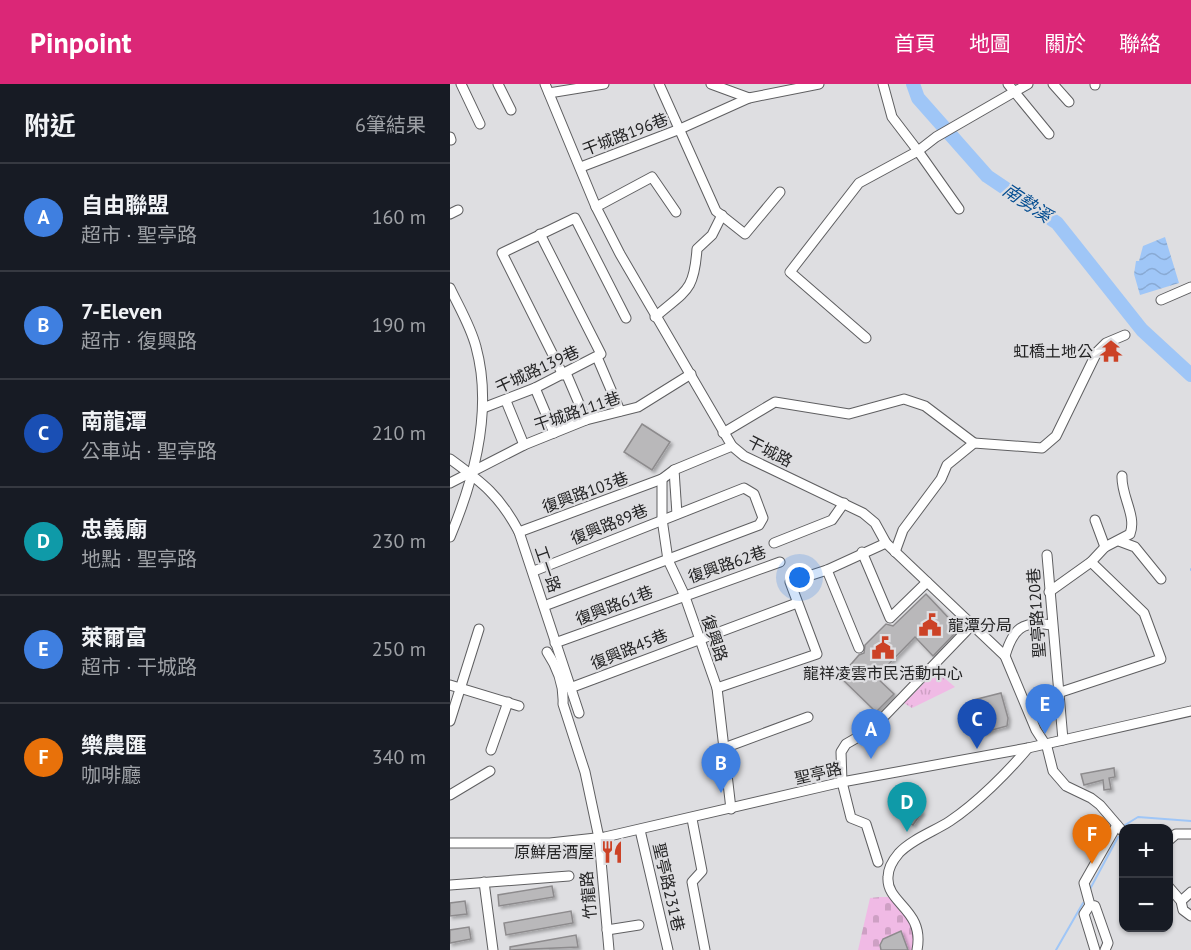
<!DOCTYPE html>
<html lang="zh-TW">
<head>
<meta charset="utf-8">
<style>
  body { margin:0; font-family:"PT Sans","Noto Sans TC",sans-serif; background:#242831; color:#f1f3f6 }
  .controls { position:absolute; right:18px; bottom:18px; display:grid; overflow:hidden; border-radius:12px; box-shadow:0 2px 4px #0004 }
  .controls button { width:54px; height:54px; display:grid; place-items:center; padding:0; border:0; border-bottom:2px solid #363941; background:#171b24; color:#f1f3f6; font:30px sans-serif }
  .you { position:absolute; left:350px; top:494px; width:21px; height:21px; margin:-15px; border:4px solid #fff; border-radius:50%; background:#1a73e8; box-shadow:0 0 0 9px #1a73e833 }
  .badge { display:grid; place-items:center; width:39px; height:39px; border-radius:50%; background:#db2777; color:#fff; font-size:20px; font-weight:700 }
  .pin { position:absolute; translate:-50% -50px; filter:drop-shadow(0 2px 3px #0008) }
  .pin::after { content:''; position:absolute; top:32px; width:21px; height:18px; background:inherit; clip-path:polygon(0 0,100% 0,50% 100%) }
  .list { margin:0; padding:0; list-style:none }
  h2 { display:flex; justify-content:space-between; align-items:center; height:78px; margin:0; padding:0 24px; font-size:26px }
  h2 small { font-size:20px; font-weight:400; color:#9ea1a6 }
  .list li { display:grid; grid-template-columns:39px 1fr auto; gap:18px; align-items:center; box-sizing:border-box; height:108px; padding:0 24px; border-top:2px solid #363941 }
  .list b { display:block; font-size:22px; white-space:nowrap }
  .list p { margin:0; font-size:20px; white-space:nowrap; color:#9ea1a6 }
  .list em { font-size:20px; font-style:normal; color:#9ea1a6 }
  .map { position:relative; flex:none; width:741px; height:866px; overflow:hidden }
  header { display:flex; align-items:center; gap:36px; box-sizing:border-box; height:84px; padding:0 30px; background:#db2777; color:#fff }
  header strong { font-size:28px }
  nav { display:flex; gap:33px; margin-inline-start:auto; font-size:21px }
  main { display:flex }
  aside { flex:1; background:#171b24 }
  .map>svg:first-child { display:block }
  .grass { fill:url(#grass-tufts) }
  .cemetery { fill:url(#cemetery-stones) }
  .water { fill:url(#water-waves) }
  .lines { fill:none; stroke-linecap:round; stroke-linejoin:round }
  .stream { stroke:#9fc6f7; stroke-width:2 }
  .river { stroke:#9fc6f7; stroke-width:14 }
  .building { fill:#b9b8ba; stroke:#8d8b8d; stroke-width:1.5; filter:url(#shadow) }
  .minor-casing { stroke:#5f5f61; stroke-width:11 }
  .minor { stroke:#fff; stroke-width:9 }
  .labels { text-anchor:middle; stroke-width:4.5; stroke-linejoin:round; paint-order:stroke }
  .street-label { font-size:16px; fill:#242425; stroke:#dedee1 }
  .poi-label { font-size:16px; fill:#242425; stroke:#dedee1; text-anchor:end }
  .water-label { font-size:18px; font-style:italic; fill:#004b90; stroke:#dedee1 }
</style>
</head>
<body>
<header>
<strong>Pinpoint</strong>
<nav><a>首頁</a><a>地圖</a><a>關於</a><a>聯絡</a></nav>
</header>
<main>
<aside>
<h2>附近<small>6筆結果</small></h2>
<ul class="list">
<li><span class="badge" style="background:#3f7fe0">A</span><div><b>自由聯盟</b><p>超市 · 聖亭路</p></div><em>160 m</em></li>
<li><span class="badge" style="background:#3f7fe0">B</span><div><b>7-Eleven</b><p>超市 · 復興路</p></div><em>190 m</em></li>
<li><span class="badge" style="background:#1a4fb4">C</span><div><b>南龍潭</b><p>公車站 · 聖亭路</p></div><em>210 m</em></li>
<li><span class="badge" style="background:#0f9aa8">D</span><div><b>忠義廟</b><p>地點 · 聖亭路</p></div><em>230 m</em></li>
<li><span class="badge" style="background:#3f7fe0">E</span><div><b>萊爾富</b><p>超市 · 干城路</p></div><em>250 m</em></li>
<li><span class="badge" style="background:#e8710a">F</span><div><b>樂農匯</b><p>咖啡廳</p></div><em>340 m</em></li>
</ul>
</aside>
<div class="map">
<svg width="741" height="866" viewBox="0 0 741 866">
  <defs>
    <pattern id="grass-tufts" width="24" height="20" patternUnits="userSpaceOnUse" patternTransform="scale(1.5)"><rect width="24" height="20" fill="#f0bae5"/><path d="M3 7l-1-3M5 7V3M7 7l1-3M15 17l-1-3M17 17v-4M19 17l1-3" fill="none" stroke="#cea0c4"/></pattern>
    <pattern id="cemetery-stones" width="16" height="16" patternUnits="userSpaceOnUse" patternTransform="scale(1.5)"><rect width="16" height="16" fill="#f0bae5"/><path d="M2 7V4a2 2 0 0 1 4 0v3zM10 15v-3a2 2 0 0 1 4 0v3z" fill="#cea0c4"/></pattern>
    <pattern id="water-waves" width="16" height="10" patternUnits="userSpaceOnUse" patternTransform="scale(1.5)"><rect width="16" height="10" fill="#9fc6f7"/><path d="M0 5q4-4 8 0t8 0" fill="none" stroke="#89aad4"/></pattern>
    <filter id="shadow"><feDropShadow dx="2.5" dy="2.5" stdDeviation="1.5" flood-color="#0004"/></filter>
  </defs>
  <rect width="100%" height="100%" fill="#dedee1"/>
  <polygon class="grass" points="486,587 505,603 462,624 454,619"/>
  <path class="cemetery" d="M430,813h13c14,19 23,29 20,53h-55l12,-52z"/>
  <polygon class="water" points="715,153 729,199 690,211 684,190 686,177 689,177 693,162"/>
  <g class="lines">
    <g class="stream">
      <polyline points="741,485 741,486"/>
      <polyline points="675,741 688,733 741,737"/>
      <polyline points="640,805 668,753"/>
      <polyline points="606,866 633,819"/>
    </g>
    <polyline class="river" points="463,0 468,14 537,92 607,139 692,246 741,291"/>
  </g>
  <g class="building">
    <polygon points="192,340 220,358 202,386 174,368"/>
    <polygon points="476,510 509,545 483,572 465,553 426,593 444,610 426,628 390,593 409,571 414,569 415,561 436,540 443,542"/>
    <polygon points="551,609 558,634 557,642 531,649 523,616"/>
    <polygon points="664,684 665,693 659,694 661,705 654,706 653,696 634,701 631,690"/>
    <polygon points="462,722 472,728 463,741 454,735"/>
    <polygon points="102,802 104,813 49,822 48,811"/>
    <polygon points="15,817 17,830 0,832 0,819"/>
    <polygon points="121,827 123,839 56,851 54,839"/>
    <polygon points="19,843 21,855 0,859 0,846"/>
    <polygon points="451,847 458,866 431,866 430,861 433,855"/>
    <polygon points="126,851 128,863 60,866 60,863"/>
  </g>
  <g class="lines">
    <g class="minor-casing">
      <g id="minor">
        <polyline points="11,0 30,40"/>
        <polyline points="48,0 61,26"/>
        <polyline points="95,0 146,123 170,170 282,362 294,372 413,429 425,439 436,459 555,572 586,646 597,663 603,687 616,702 641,714 650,721 674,749"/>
        <polyline points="209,0 266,127 295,150 330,108"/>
        <polyline points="261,0 299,14"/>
        <polyline points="433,0 442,33 468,67 486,53 578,0"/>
        <polyline points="558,0 599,50"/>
        <polyline points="603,0 619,18"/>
        <polyline points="645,0 645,1"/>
        <polyline points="99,9 154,0"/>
        <polyline points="0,53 1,56"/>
        <polyline points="131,83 230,45 299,14 369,0"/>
        <polyline points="146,123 202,93 226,128"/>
        <polyline points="0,130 8,126"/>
        <path d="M0,204c9,19 21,39 26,59 17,62 -2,133 -26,190"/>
        <polyline points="711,216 741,203"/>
        <path d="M205,233c31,-27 39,-25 42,-68l15,-14 10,-20"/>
        <polyline points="416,254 340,188 409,99 468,67 509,125"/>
        <polyline points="147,273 170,327"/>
        <polyline points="116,289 136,336"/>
        <polyline points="113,291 52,169 125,134 176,234"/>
        <polyline points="85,304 104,349"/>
        <polyline points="56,317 74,361"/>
        <polyline points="33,324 85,304 151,270 90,150"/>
        <polyline points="273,349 325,318 399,330 454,315 475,322 524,359"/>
        <path d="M0,375c33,24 50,37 69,73l60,181"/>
        <polyline points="224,386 227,430"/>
        <polyline points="212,395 212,435 218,476 234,510 267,604 281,725"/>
        <polyline points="0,399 74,361 136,336 188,323 241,290"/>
        <polyline points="645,436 655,463"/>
        <polyline points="69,448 212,395 224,386 282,362"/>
        <polyline points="669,457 685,463 711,495"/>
        <polyline points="324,459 382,436 394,419"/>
        <polyline points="412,468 440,534 477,498"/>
        <polyline points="445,468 453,446 491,395 497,381 524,359 592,364 606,352 647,268 656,259 675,251"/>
        <polyline points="597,471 613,656"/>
        <polyline points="377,486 409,564"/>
        <polyline points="84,487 294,404 304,410 313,434 309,441 94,522"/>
        <path d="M599,508l42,-30 14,-15 25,-13c7,-18 -9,-38 -8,-58"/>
        <polyline points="105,559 330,478"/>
        <path d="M97,568c10,15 17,34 16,52l22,68 14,66 10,112"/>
        <path d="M555,572c8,-27 17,-36 46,-31"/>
        <polyline points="0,601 69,622"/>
        <polyline points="120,604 347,519"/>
        <polyline points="267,604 367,570 340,498 377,486 436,459"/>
        <polyline points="608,609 711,575 694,529 641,478"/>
        <polyline points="0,637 29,545"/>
        <polyline points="274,664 358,633"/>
        <polyline points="41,666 58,618"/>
        <polyline points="0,711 40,687"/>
        <polyline points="242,735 252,787 242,798 255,866"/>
        <polyline points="190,746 218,866"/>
        <polyline points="718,757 726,750 741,750"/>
        <polyline points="0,759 100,759 155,753 392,698 578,664 741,627"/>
        <polyline points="428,778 416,740 401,734 392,698 391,668 396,660 422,645 524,539"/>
        <polyline points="34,798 43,866"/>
        <polyline points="0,801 119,792"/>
        <polyline points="718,802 731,817 733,826 741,832"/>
        <polyline points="731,817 741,808"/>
        <polyline points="640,821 634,830 645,866"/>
        <polyline points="157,846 189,841"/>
        <path d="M467,866c8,-41 -31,-46 -29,-73 0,-9 5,-17 11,-24 13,-14 36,-22 51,-32 27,-18 58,-49 78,-73"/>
        <polyline points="655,866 658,859 645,822 640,821 634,799 667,741"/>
      </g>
    </g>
    <use href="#minor" class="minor"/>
  </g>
  <defs>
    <g id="temple-bare" transform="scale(1.8)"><path d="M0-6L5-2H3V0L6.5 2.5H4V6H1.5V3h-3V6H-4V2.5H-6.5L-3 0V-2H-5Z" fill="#cc4226" stroke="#dedee1" stroke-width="2.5" paint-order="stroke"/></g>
    <g id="civic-bare" transform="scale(1.8)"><path d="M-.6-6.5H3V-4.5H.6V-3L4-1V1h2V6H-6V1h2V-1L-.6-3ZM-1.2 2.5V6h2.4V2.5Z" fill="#cc4226" stroke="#dedee1" stroke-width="2.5" paint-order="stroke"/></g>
    <g id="restaurant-bare" transform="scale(1.8)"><path d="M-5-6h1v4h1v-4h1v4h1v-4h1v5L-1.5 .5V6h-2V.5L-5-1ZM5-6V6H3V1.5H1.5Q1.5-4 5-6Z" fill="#cc4226" stroke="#dedee1" stroke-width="2.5" paint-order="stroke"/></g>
  </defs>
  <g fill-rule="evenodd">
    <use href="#temple-bare" x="661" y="267"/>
    <use href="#civic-bare" x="480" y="541"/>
    <use href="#civic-bare" x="433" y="564"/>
    <use href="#restaurant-bare" x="162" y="768"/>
  </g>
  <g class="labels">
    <g class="street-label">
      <text transform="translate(175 50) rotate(-21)" y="6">干城路196巷</text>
      <text transform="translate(87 285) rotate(-25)" y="6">干城路139巷</text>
      <text transform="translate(127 327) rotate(-19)" y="6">干城路111巷</text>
      <text transform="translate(320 367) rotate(27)" y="6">干城路</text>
      <text transform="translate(135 408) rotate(-20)" y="6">復興路103巷</text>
      <text transform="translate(159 440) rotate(-22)" y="6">復興路89巷</text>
      <text transform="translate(277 480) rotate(-19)" y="6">復興路62巷</text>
      <text transform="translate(98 485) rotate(71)" y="6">工一路</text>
      <text transform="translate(164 521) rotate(-21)" y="6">復興路61巷</text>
      <text transform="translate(586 529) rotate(-94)" y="6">聖亭路120巷</text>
      <text transform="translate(265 554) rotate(71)" y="6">復興路</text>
      <text transform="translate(179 565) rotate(-22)" y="6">復興路45巷</text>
      <text transform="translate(368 689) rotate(-13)" y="6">聖亭路</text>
      <text transform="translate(219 803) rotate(77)" y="6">聖亭路231巷</text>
      <text transform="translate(138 811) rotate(-95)" y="6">竹龍路</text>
    </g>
    <g class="poi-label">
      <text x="643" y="273">虹橋土地公</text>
      <text x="498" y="547" text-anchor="start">龍潭分局</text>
      <text x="433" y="595" text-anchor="middle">龍祥凌雲市民活動中心</text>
      <text x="144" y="774">原鮮居酒屋</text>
    </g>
    <g class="water-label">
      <text transform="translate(577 119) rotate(34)" y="6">南勢溪</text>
    </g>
  </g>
</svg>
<div class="controls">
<button>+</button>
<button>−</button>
</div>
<div class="you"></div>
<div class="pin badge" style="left:421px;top:675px;background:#3f7fe0">A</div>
<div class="pin badge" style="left:271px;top:709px;background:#3f7fe0">B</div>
<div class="pin badge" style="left:527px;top:665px;background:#1a4fb4">C</div>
<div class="pin badge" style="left:457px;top:748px;background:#0f9aa8">D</div>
<div class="pin badge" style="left:595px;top:650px;background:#3f7fe0">E</div>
<div class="pin badge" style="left:642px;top:780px;background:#e8710a">F</div>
</div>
</main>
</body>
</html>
